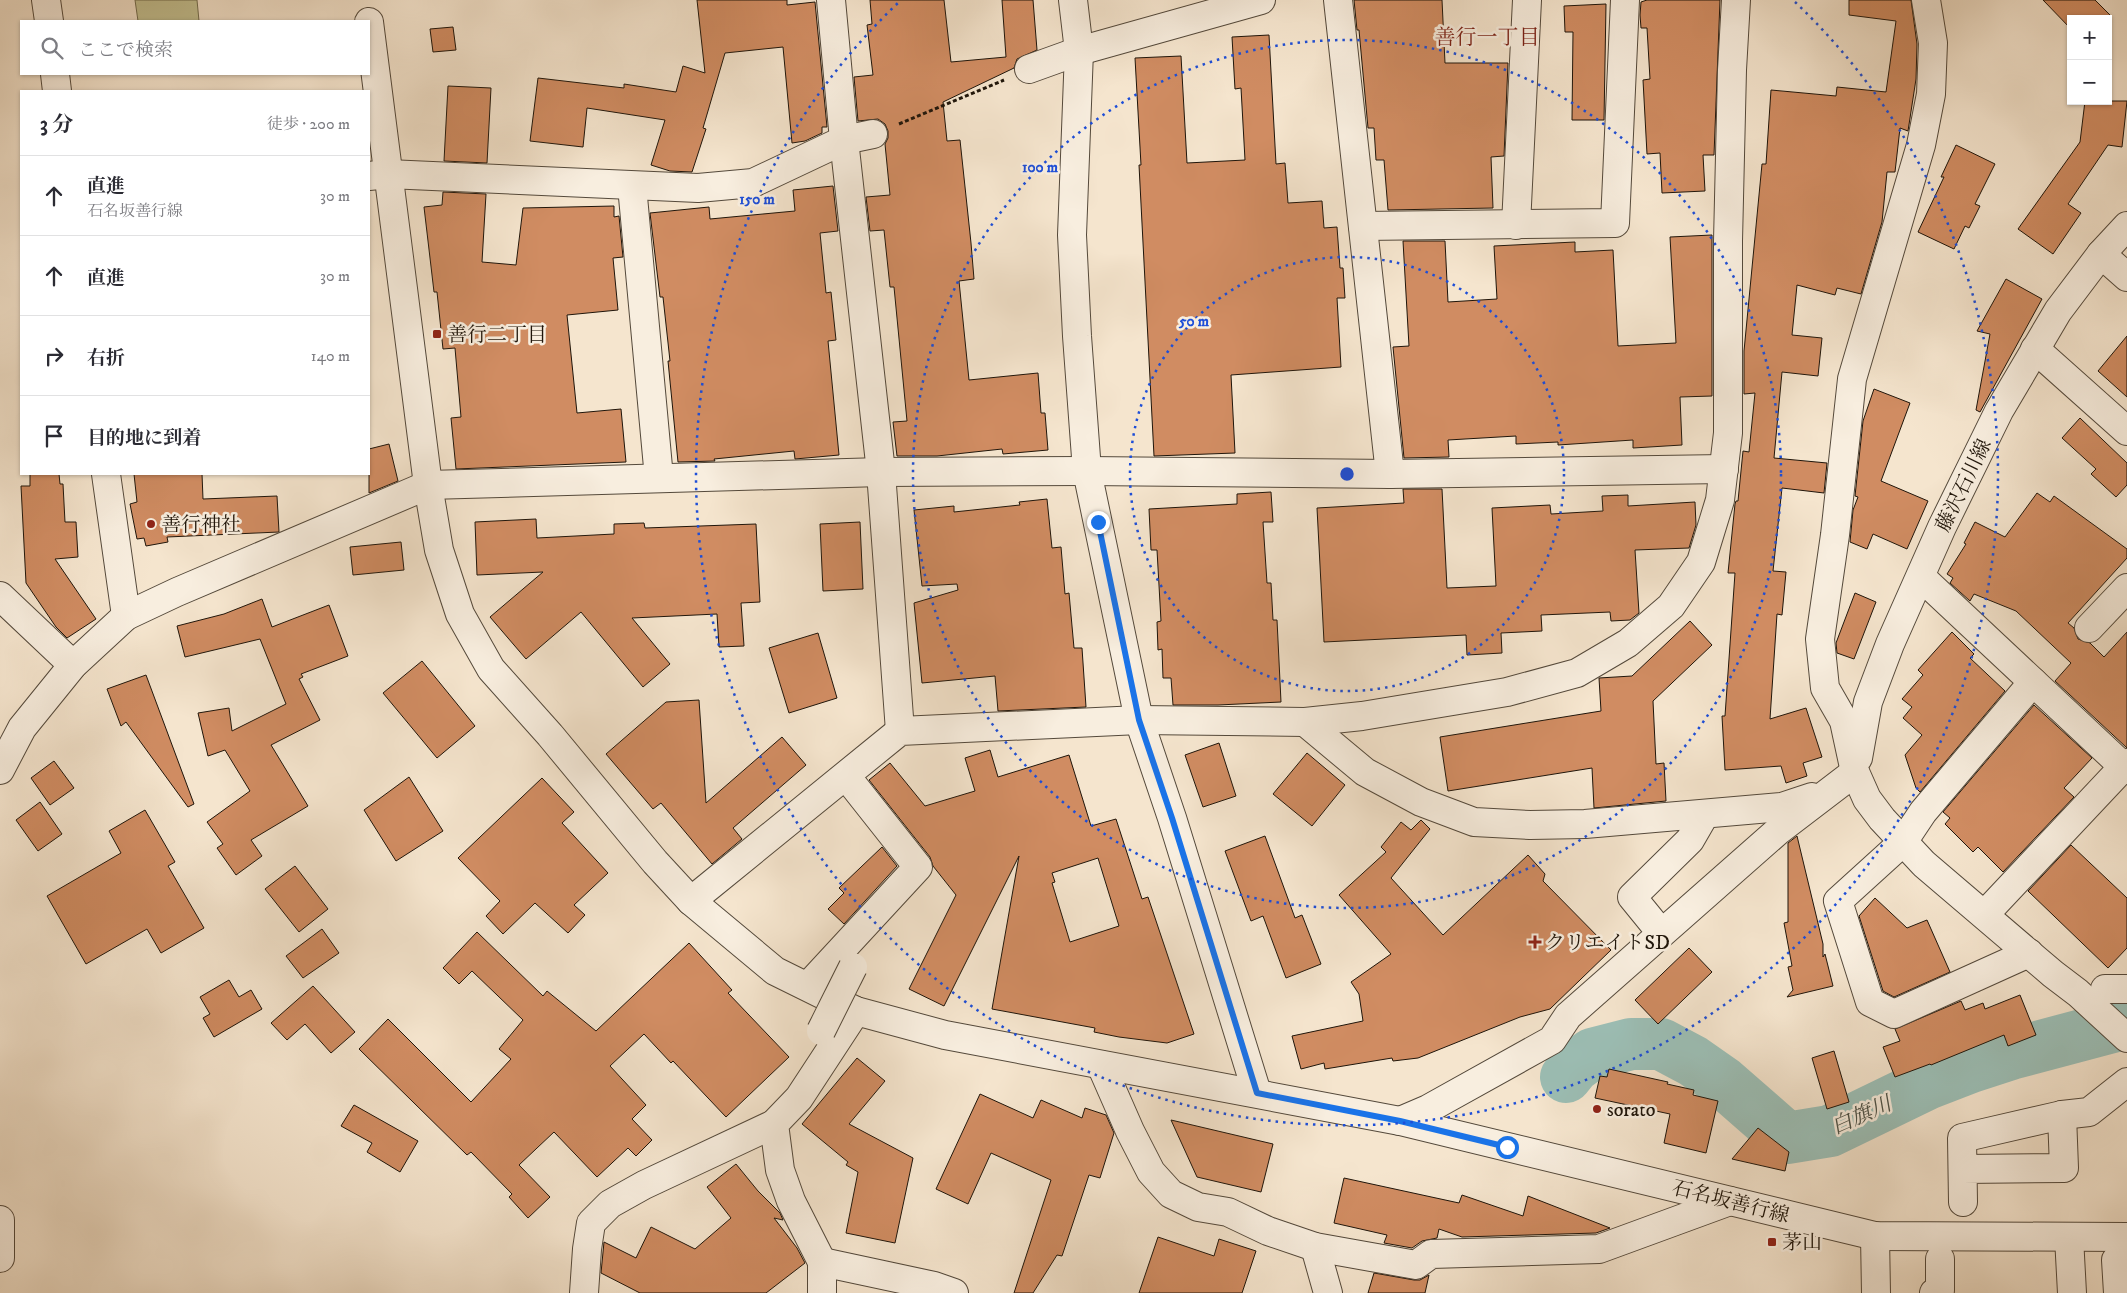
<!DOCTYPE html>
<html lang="ja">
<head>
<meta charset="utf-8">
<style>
  body { margin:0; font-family:"IM FELL DW Pica","Noto Serif JP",serif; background:#f7f7f7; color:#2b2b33 }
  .controls { position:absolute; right:15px; top:15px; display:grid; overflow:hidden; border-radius:0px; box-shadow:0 1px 4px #0004 }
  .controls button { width:45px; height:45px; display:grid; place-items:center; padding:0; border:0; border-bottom:1px solid #e1e1e2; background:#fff; color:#2b2b33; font:25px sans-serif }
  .stop { position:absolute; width:15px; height:15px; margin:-11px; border:4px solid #1a73e8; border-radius:50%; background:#fff }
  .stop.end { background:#1a73e8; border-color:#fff; box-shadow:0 1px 5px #0008 }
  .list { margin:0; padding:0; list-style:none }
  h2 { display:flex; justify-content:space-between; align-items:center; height:65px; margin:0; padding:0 20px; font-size:21px }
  h2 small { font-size:16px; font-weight:400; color:#7c7c81 }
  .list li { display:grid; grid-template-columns:32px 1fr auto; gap:15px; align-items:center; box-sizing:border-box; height:80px; padding:0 20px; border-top:1px solid #e1e1e2 }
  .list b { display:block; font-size:19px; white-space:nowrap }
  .list p { margin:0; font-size:16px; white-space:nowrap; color:#7c7c81 }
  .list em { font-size:16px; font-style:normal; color:#7c7c81 }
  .icon { flex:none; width:28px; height:28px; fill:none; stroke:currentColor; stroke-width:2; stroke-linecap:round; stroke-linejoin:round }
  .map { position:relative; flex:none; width:2127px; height:1293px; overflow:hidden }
  .search { position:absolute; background:#fff; box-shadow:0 1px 4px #0004; left:20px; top:20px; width:350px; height:55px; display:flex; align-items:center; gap:12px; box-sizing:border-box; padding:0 18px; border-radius:0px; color:#7c7c81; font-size:19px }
  .panel { position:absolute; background:#fff; box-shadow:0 1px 4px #0004; left:20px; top:90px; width:350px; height:385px; border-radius:0px }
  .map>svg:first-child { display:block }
  .green { fill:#c4c293; stroke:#726c4e }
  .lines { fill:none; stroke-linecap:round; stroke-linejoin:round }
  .river { stroke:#9cbfb6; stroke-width:52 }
  .building { fill:#d08c62; stroke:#1f150a; fill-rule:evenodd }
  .minor-casing { stroke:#54493b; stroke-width:30 }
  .path { stroke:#1f150a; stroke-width:3; stroke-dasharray:4 2.5; stroke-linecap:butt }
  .minor { stroke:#f8eedf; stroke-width:28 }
  .minor-bridge-casing { stroke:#54493b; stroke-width:30; stroke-linecap:butt }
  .minor-bridge { stroke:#f8eedf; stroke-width:28 }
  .route { stroke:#1a73e8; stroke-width:6 }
  .ring { fill:none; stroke:#1d4ed8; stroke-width:2.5; stroke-dasharray:2.5 5 }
  .poi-dot { fill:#8f2418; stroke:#f8eedf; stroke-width:2 }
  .labels { text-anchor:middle; stroke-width:5; stroke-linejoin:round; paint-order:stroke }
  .poi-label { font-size:20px; fill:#1f150a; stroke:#f8eedf; text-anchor:start }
  .street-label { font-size:20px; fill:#1f150a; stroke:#f8eedf }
  .neighbourhood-label { font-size:21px; fill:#7a1f14; stroke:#f8eedf }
  .water-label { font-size:21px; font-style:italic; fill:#4b5046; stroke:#f8eedf }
  .centre { fill:#1d4ed8; stroke:#f8eedf; stroke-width:2.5 }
  .ring-label { font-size:15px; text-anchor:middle; font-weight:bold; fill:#1d4ed8; stroke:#f8eedf; stroke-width:5; stroke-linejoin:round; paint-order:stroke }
</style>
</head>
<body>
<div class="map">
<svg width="2127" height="1293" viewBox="0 0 2127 1293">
  <rect width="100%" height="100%" fill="#f5e5ce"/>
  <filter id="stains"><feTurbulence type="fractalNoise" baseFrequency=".004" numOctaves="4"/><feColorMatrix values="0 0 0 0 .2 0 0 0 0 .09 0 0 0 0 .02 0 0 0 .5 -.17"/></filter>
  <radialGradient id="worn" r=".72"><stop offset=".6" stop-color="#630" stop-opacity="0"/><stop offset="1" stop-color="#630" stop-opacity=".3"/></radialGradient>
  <polygon class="green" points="135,0 197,0 199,21 138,21"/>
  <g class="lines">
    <polyline class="river" points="1566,1077 1574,1067 1592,1054 1631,1044 1661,1044 1693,1061 1723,1082 1787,1138 1830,1131 1927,1084 1971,1067 2011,1054 2127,1023"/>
  </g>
  <g class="building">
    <polygon points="697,0 787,0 787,5 815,2 827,127 822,127 822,133 805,141 792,143 783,47 725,53 703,128 706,129 692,172 670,171 651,165 665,120 587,108 583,147 530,141 538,78 624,88 624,84 676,92 683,66 705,73"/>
    <polygon points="870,0 944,0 951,62 1006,57 1002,0 1033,0 1037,50 1017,59 1014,68 943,102 947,141 960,140 971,243 974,279 959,281 969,380 1038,373 1041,413 1045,413 1048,450 1003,454 1002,449 937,456 897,456 893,422 907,421 894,287 890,287 884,230 870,231 866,197 890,195 885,144 888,138 888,131 885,124 878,119 858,121 854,77 873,75 867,25 872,24"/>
    <polygon points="1354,0 1442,0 1445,63 1508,63 1504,156 1491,157 1493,208 1388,210 1384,160 1376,160 1374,128 1368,128 1359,30 1357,30"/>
    <polygon points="1647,0 1720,0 1714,155 1703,155 1705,191 1662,193 1660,153 1647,154 1643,80 1650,79 1647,28 1641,28 1640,15 1641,2"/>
    <polygon points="1849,0 1911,0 1917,44 1916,79 1908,131 1900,128 1895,172 1887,172 1882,222 1861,294 1837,288 1835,295 1797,285 1792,335 1822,338 1818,376 1782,372 1774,458 1827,463 1824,493 1782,488 1773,571 1786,572 1782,615 1777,614 1770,719 1806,708 1822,757 1803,763 1807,776 1786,783 1781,766 1725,770 1722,716 1725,716 1735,573 1728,573 1735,504 1736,501 1738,501 1743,451 1749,452 1755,393 1744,394 1744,351 1762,164 1766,164 1771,90 1836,96 1837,87 1886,92 1896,21 1849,15"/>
    <polygon points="2043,0 2095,0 2112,17 2108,21 2108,19 2071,19 2071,29"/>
    <polygon points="1606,4 1604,120 1572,120 1573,32 1565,32 1564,6"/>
    <polygon points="453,27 456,50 433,52 430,29"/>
    <polygon points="1269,35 1276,164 1285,163 1288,203 1322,201 1324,228 1337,227 1340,268 1343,268 1345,298 1337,298 1341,367 1231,375 1235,453 1154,456 1139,165 1141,165 1135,58 1181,56 1187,163 1245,160 1241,88 1235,89 1232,37"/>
    <polygon points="448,86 491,88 487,163 444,161"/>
    <polygon points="2085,101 2127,101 2122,147 2108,145 2068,204 2081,213 2053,254 2018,229 2080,142"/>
    <polygon points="1956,145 1995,164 1975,204 1980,206 1969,228 1965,226 1954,249 1918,232 1944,177 1941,177"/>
    <polygon points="833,186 838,231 820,233 826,293 831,292 836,340 828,341 839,455 795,459 794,451 714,459 715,461 678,462 668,361 670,361 663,297 660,297 650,213 709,207 710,219 795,211 793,190"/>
    <polygon points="443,192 486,194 482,262 516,265 523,208 614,206 614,217 619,216 623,257 613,258 618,310 567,315 577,413 621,409 626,462 456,469 451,418 461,417 455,348 443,349 437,292 434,292 424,207 442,205"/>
    <polygon points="1712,235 1712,396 1680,397 1682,445 1633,448 1633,440 1558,445 1558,442 1516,444 1516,436 1448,440 1449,457 1404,458 1393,347 1409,346 1403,241 1445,241 1448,302 1497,299 1494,246 1575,242 1575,252 1613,250 1618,346 1676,343 1670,237"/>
    <polygon points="2006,279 2042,299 1980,412 1976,410 1990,334 1977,331"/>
    <polygon points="2127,336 2127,397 2098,371"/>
    <polygon points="1874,389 1910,403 1881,481 1928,501 1907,549 1873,534 1867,549 1850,542 1853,510 1858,497 1855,496 1863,421"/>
    <polygon points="2080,418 2127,463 2127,485 2116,497 2091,474 2096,469 2062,438"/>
    <polygon points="389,444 398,481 369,493 369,449"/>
    <polygon points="30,474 59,474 60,484 63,484 65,522 76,522 78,557 55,559 96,619 67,638 56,627 26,583 21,486 30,486"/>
    <polygon points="134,474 202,474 203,499 277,496 279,532 167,537 168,542 146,546 144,538 137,539 130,504 137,502"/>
    <polygon points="1403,489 1442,489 1447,588 1496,586 1492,508 1550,505 1551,514 1603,511 1602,496 1628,495 1628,506 1695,502 1696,525 1689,548 1635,550 1639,613 1630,620 1611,621 1610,612 1541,615 1542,631 1501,633 1502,653 1467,655 1466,635 1324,642 1317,508 1404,503"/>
    <polygon points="1271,492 1273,522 1263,522 1267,583 1271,583 1273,620 1277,620 1281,702 1218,705 1173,705 1171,678 1163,678 1162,649 1158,650 1157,622 1161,621 1157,550 1151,550 1149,509 1237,504 1237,494"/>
    <polygon points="2037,493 2050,502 2054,496 2127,549 2127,558 2068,623 2074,628 2078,639 2090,643 2104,657 2127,632 2127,748 2055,681 2071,663 2016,611 1974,594 1970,601 1950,583 1953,578 1947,574 1966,544 1964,543 1975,522 2005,537"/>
    <polygon points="1047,499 1052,548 1061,547 1065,594 1069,593 1074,648 1082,648 1086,707 998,711 995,676 922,683 914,603 958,590 957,584 922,586 914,510 954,506 954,512 1020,505 1019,502"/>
    <polygon points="536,519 537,538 614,534 614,524 644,523 645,528 756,524 760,602 741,603 744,646 719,647 717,614 632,618 670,664 643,687 581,612 526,659 490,617 543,572 477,575 475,522"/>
    <polygon points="860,522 863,589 823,591 820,524"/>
    <polygon points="401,542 404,570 353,575 350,547"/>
    <polygon points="1855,593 1876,602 1854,659 1837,653 1836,643"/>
    <polygon points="262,599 272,627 329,605 348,656 301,674 303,677 299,679 320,720 271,745 308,806 251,840 262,856 236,875 217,848 223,844 207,822 250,791 225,750 208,756 198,713 229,708 232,731 286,704 260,639 185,657 177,626 224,614"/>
    <polygon points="1690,621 1712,645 1653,701 1656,764 1664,763 1666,801 1594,808 1592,768 1448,791 1440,737 1601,711 1599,678 1632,676"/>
    <polygon points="1952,632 1974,654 1970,658 2005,691 1920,792 1916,788 1905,755 1922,735 1903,718 1912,707 1902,699 1923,675 1918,670"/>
    <polygon points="818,633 837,698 789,713 769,648"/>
    <polygon points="422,661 475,726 437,758 383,693"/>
    <polygon points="146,675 194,804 188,807 126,722 121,726 107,689"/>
    <polygon points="699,700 706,803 782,737 806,765 733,828 742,839 712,864 661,803 653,809 606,754 666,702"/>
    <polygon points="2034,705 2092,758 2064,788 2074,797 2003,872 1978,847 1973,852 1945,824 1950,818 1943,812"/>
    <polygon points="1219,743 1236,796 1203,807 1185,755"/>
    <path d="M990,750l8,27 71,-22 22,71 25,-7 26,80 6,-2 46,137 -27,9 -48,-6 -25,-5 1,-4 -103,-19 27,-153 -75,150 -35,-17 47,-94 -23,-29 -3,-9 -61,-77 21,-17 35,43 50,-15 -10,-33zM1098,858l21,68 -49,16 -18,-59 3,-1 -3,-9z"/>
    <polygon points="1307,753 1345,785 1312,826 1273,794"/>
    <polygon points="54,761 74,788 50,805 31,778"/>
    <polygon points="409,777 443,831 396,861 364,810"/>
    <polygon points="542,778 574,812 562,823 608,873 574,905 585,915 568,933 535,903 503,934 486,916 500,901 458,858"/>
    <polygon points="40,802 62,834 38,851 16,820"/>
    <polygon points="145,810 175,862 168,866 204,928 161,953 147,929 86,964 47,896 121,853 109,831"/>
    <polygon points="1421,820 1430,829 1391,878 1443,935 1528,855 1545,874 1543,881 1611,950 1550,1009 1520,1017 1418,1058 1393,1061 1392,1058 1325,1069 1324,1063 1301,1069 1292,1036 1363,1021 1359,994 1351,982 1391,954 1339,895 1386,852 1381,847 1401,822 1411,830"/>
    <polygon points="1265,836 1295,918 1302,915 1321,964 1286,978 1263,916 1251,921 1225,851"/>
    <polygon points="1797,836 1823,944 1823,957 1825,954 1833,986 1787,997 1793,990 1788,967 1792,966 1784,923 1788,922 1788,843"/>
    <polygon points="2071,845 2127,898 2127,948 2108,968 2028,891"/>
    <polygon points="882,847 897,866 844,924 828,909 844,893 839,888"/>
    <polygon points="295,866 328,909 299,932 265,889"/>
    <polygon points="1875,898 1907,928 1927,920 1950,972 1894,997 1883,991 1859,916"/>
    <polygon points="322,929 339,953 303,978 286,956"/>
    <polygon points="477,932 543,996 547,991 596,1031 689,943 732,990 728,993 789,1057 726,1117 673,1061 671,1063 644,1034 610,1066 646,1105 632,1119 652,1140 636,1156 628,1148 597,1177 554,1132 519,1165 550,1197 528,1218 509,1197 512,1194 471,1152 467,1155 359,1049 388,1019 471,1102 511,1059 499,1049 523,1020 472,971 459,984 443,968"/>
    <polygon points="1689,948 1712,972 1658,1024 1635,1000"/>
    <polygon points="229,980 239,997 251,990 262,1009 214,1037 203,1018 210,1014 200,997"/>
    <polygon points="313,986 355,1032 331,1053 305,1024 287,1040 271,1023"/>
    <polygon points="2020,995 2036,1035 2008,1046 2004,1035 1931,1065 1930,1064 1895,1077 1883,1047 1900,1041 1895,1029 1961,1001 1965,1010 1983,1003 1985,1009"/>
    <polygon points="1834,1051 1849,1102 1827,1109 1812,1058"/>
    <polygon points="857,1058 885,1081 849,1124 913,1158 895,1243 846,1233 858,1172 846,1165 848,1162 802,1124"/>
    <polygon points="1609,1069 1668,1082 1667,1084 1694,1090 1693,1095 1718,1101 1706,1153 1664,1143 1670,1114 1595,1098 1600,1076 1607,1077"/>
    <polygon points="980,1094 1033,1118 1041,1100 1082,1118 1085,1108 1106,1115 1114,1133 1100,1178 1089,1175 1062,1256 1057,1255 1033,1293 1014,1293 1051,1180 991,1153 968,1204 936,1189"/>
    <polygon points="354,1105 418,1141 400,1172 367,1152 372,1143 341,1126"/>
    <polygon points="1171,1120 1273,1144 1261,1192 1197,1177"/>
    <polygon points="1758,1128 1789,1152 1785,1171 1732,1159"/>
    <polygon points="736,1164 758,1191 780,1213 783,1220 774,1218 797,1248 805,1263 766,1293 640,1293 601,1273 604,1242 636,1258 651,1227 695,1249 731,1218 707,1187"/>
    <polygon points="1344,1178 1459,1203 1462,1195 1523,1216 1528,1196 1610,1228 1596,1233 1462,1237 1439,1229 1437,1238 1422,1241 1412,1248 1384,1243 1387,1235 1334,1223"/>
    <polygon points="1158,1237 1214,1256 1219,1239 1256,1251 1242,1293 1139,1293"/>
    <polygon points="1374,1273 1414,1280 1420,1280 1429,1275 1425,1293 1368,1293"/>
  </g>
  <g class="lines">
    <g class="minor-casing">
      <g id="minor">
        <polyline points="46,0 49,21"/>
        <polyline points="831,0 844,140 881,472 900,731"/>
        <polyline points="1073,0 1079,51 1072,235 1077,336 1087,471 1139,720 1172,818 1257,1093"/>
        <polyline points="1338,0 1390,474"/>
        <polyline points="1926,0 1933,43 1931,94 1921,145 1852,379 1835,535 1820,639 1825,688 1844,721 1855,772 1867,799 1882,819 1924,864 2053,974 2078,993 2127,1038"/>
        <polyline points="369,22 428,485 439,550 460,614 491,669 550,735 655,862 691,901 775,971 856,1011 945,1035 1400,1121 1875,1236 2127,1237"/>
        <polyline points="1029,69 1079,51 1261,0"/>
        <polyline points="55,74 57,91"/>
        <polyline points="369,176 388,174 698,188 753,183 844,140 873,134"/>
        <polyline points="632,186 659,478"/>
        <polyline points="1516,225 1527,0"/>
        <polyline points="1363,226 1615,223 1625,0"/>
        <polyline points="2101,254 2127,277"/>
        <polyline points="2035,349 2127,431"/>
        <polyline points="106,474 126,616"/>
        <polyline points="1921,577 2127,770"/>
        <polyline points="0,596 73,665"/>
        <polyline points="2089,628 2127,588"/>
        <polyline points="1305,722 1365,772 1421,802 1474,822 1530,825 1585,824 1782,807 1812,797"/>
        <polyline points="1858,758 1868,702 1890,644 1942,527 1999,411 2058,311 2101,254 2127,226"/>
        <polyline points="0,770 22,728 73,665 126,616 177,592 428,485 881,472 1087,471 1390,474 1724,469"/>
        <polyline points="691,901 900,731 1139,720 1305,722 1362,716 1507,692 1577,673 1628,643 1671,606 1701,562 1720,500 1728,433 1728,241 1732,70 1736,0"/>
        <polyline points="1985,914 2127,763"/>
        <polyline points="1654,924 1632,897 1690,840 1705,814"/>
        <polyline points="2029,953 1894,1014 1870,1002 1838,901 1903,842 1923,812 2033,682"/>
        <polyline points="808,986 918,867 846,776"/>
        <polyline points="2105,989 2127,989"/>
        <polyline points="1101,1065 1130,1131 1151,1172 1171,1194 1198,1207 1228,1212 1268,1231 1315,1247 1416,1265 1431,1254 1599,1249 1730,1201"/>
        <polyline points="2062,1115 2089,1112 2127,1082"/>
        <polyline points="1400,1121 1428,1109 1552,1040 1568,1016 1779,830 1855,772"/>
        <polyline points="1963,1169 2064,1168 2062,1115 1962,1138 1963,1202"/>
        <polyline points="0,1220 0,1258"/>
        <polyline points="1875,1236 1876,1293"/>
        <polyline points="2069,1237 2072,1293"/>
        <polyline points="1315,1247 1328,1293"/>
        <polyline points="2116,1260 2118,1293"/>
        <polyline points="822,1262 934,1286 954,1293"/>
        <polyline points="584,1293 587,1249 591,1223 610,1204 644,1185 774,1124"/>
        <polyline points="822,1293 822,1262 791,1201 780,1170 774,1124 799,1098 856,1011"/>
        <polyline points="1934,1293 1940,1290 1940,1259"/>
      </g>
    </g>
    <polyline class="path" points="899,124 1004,80"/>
    <use href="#minor" class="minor"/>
    <g class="minor-bridge-casing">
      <polyline id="minor-bridge" points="821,1031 853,967"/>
    </g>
    <use href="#minor-bridge" class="minor-bridge"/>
  </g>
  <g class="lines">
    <polyline class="route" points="1098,522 1139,720 1172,818 1257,1093 1400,1121 1507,1147"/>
  </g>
  <g class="ring">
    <circle cx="1347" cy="474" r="217"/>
    <circle cx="1347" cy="474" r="434"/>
    <path d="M1795 2A651 651 0 1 1 899 2"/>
  </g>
  <g class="poi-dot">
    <rect x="432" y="329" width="10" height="10" rx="2.5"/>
    <circle cx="151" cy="524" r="5"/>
    <path d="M1532.5 934.5h5v5h5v5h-5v5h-5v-5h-5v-5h5z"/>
    <circle cx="1597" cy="1109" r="5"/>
    <rect x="1767" y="1237" width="10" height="10" rx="2.5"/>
  </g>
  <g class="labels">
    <g class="poi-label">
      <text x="447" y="341">善行二丁目</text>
      <text x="161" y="531">善行神社</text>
      <text x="1545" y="949">クリエイトSD</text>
      <text x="1607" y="1116">sorato</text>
      <text x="1782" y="1249">茅山</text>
    </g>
    <g class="street-label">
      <text transform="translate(1963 485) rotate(-64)" y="7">藤沢石川線</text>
      <text transform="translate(1731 1201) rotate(14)" y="7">石名坂善行線</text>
    </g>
    <g class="neighbourhood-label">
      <text x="1487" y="44">善行一丁目</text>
    </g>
    <g class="water-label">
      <text transform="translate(1861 1115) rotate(-24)" y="7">白旗川</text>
    </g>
  </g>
  <circle cx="1347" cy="474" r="8" class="centre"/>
  <g class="ring-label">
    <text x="1040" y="172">100 m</text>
    <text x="757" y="204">150 m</text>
    <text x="1194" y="326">50 m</text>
  </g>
  <rect width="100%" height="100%" filter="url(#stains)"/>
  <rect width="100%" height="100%" fill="url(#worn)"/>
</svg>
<div class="controls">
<button>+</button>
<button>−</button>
</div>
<div class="stop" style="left:1507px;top:1147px"></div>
<div class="stop end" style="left:1098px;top:522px"></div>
<div class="search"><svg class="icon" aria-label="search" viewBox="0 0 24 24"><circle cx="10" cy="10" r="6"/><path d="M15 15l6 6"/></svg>ここで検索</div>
<section class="panel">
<h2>3 分<small>徒歩 · 200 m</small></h2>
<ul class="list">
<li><svg class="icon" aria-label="ahead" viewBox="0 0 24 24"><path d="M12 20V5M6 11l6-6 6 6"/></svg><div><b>直進</b><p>石名坂善行線</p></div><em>30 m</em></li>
<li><svg class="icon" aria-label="ahead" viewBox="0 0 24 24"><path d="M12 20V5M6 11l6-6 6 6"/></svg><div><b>直進</b></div><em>30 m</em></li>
<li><svg class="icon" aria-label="right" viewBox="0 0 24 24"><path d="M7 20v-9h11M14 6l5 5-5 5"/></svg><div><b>右折</b></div><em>140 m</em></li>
<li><svg class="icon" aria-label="arrive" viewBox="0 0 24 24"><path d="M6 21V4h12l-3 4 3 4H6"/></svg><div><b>目的地に到着</b></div></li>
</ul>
</section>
</div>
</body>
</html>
